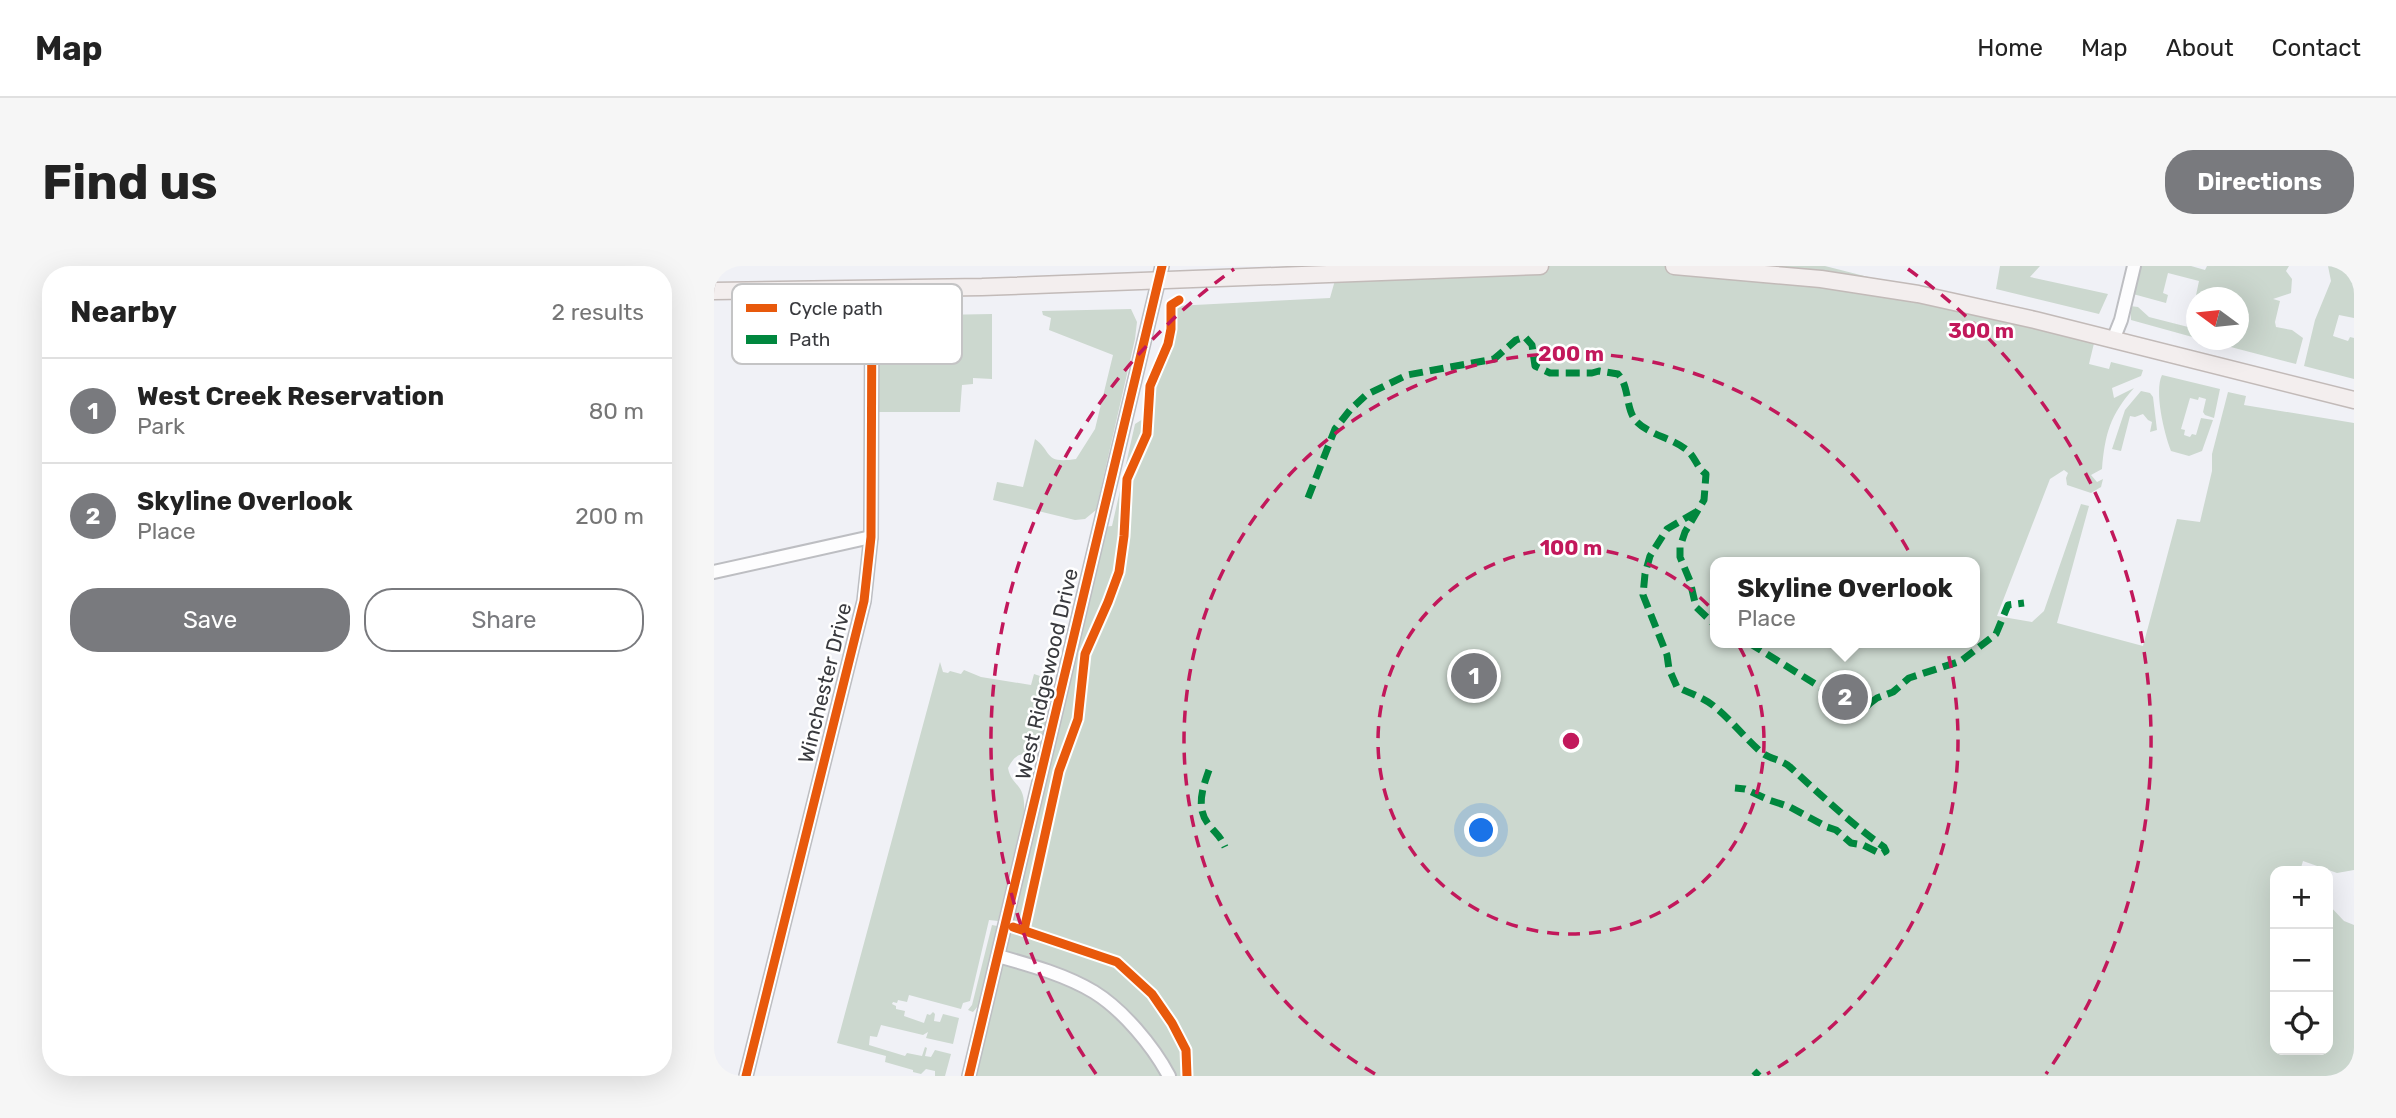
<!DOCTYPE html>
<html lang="en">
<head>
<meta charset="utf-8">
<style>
  body { margin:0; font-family:Rubik,sans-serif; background:#f6f6f6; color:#222 }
  .controls { position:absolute; right:21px; bottom:21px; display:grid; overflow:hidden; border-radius:14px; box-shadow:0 7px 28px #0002 }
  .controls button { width:63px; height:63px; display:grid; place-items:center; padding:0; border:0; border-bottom:2px solid #e0e0e0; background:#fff; color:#222; font:35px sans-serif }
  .compass { position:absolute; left:1472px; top:21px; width:63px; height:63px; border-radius:50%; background:#fff; box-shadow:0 7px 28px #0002; rotate:285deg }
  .you { position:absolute; left:768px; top:565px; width:24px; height:24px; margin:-18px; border:5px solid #fff; border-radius:50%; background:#1a73e8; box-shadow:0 0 0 10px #1a73e833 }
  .badge { display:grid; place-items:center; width:46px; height:46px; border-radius:50%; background:#797a7e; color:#fff; font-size:23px; font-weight:700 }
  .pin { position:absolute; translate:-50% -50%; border:4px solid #fff; box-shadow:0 2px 7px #0006 }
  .popup { position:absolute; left:996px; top:291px; width:270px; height:91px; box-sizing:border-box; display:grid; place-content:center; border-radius:14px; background:#fff; filter:drop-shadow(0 2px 5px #0005); font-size:23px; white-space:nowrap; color:#767676 }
  .popup b { font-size:26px; color:#222 }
  .popup::after { content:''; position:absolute; left:50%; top:100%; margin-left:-14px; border:14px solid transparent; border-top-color:#fff }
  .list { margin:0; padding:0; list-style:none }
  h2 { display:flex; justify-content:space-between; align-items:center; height:91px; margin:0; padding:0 28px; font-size:30px }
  h2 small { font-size:23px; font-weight:400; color:#767676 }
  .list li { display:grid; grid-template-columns:46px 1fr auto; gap:21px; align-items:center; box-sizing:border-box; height:105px; padding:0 28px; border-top:2px solid #e0e0e0 }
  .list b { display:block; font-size:26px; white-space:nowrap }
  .list p { margin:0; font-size:23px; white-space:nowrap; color:#767676 }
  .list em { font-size:23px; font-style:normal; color:#767676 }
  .actions { display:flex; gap:14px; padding:21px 28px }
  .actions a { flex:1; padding:16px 0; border:2px solid #797a7e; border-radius:28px; text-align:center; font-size:24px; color:#797a7e }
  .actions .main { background:#797a7e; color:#fff }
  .icon { flex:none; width:38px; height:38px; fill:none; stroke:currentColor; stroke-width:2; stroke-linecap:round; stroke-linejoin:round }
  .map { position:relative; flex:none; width:1640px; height:810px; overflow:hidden; border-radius:28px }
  header { display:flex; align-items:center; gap:42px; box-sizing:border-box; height:98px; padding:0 35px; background:#fff; border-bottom:2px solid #e0e0e0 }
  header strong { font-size:33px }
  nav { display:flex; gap:38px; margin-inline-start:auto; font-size:24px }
  .intro { display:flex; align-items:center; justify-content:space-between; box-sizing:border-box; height:168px; padding:0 42px }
  h1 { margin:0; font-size:49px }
  .button { padding:18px 32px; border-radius:28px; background:#797a7e; color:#fff; font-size:24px; font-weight:700 }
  main { display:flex; gap:42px; padding:0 42px }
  aside { flex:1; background:#fff; border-radius:28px; box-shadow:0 7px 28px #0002 }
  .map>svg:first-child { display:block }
  .green { fill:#ccd8cf; fill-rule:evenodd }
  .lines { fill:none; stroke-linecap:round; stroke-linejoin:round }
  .minor-casing { stroke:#bdbec2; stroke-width:16 }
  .major-casing { stroke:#c2bab8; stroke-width:19 }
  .minor { stroke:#fdfdfe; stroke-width:12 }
  .major { stroke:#f3eeee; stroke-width:16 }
  .quiet { stroke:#00873e; stroke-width:7; stroke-dasharray:14 7; stroke-linecap:butt }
  .cycleway-casing { stroke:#fff; stroke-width:13 }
  .cycleway { stroke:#e8590c; stroke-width:9 }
  .ring { fill:none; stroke:#c2185b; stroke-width:3.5; stroke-dasharray:12 9 }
  .labels { text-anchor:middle; stroke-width:5; stroke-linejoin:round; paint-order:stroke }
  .street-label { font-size:21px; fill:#393a3e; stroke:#fff }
  .key { fill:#fff; stroke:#c4c4c5; stroke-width:2 }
  .key-label { font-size:19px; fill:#393a3e }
  .centre { fill:#c2185b; stroke:#fff; stroke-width:3.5 }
  .ring-label { font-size:21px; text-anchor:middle; font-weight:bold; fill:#c2185b; stroke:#fff; stroke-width:5; stroke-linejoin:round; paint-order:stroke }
</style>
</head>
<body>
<header>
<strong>Map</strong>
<nav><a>Home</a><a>Map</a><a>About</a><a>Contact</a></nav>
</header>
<div class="intro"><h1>Find us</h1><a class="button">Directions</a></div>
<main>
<aside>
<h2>Nearby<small>2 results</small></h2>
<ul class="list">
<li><span class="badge">1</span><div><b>West Creek Reservation</b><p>Park</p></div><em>80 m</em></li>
<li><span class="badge">2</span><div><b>Skyline Overlook</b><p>Place</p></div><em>200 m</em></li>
</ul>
<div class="actions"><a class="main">Save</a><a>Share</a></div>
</aside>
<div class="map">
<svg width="1640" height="810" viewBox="0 0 1640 810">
  <rect width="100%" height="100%" fill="#f0f1f6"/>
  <g class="green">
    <path d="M817,0h294l271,69 -7,29 20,5 2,-7 32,8 -2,6 -29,12 2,10 20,-10c-24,27 -29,46 -32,81l-11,6 6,7 6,-3 -2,8 -10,6 -24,-8 -1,-7 2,-5 -4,-3 -14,9 -53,137 35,6 12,-11 37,-107 8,2 -32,117 86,23 34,-127 23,3 12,-51v-17l16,-62 18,4 -2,9 110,18v447l-17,3 -34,-12 -3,10h-25v179h53v-146l16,17 10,4v151h-1383l131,-549 10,-1 23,-102 11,-7 6,-32 23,-79 155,-8 7,-25zM1002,296h258v81h-258z"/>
    <polygon points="1286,0 1326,0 1316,11 1394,28 1385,48 1282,23"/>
    <polygon points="1425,0 1477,0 1491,4 1493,0 1575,0 1572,5 1578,13 1577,27 1559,33 1566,35 1561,56 1562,61 1578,64 1589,72 1582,98 1490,74 1524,74 1524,32 1482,32 1482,40 1480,39 1485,15 1454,7 1449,27 1454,29 1452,37 1419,28"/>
    <polygon points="1614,0 1640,0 1640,52 1625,49 1619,70 1634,75 1636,71 1640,72 1640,113 1590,100 1601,54 1617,15"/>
    <polygon points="1416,40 1424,41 1435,51 1482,63 1482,72 1417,54"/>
    <path d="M417,43l6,13 -2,17 -39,171 -11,9 -10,1 -82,-20 4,-18 26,5 12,-48c18,13 8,25 41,20l19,-30 18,-74 -64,-25 2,-12 -8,-3 -1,-4z"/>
    <polygon points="278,48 278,113 259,112 259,118 248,119 246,146 165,146 165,59 169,50"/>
    <path d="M1448,109l58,14 -6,29 -9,-3 -2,-3 3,-13 -7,-2 -1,3 -8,-2 -9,31 4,1 -1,5 6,2 2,-3 4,1 5,-17 12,2 -11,31 -13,5 -18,-5c-7,-18 -17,-60 -9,-76z"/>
    <polygon points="1427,125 1436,127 1439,131 1443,164 1436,166 1438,156 1434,154 1429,148 1421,151 1416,150 1407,185 1398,183 1411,144"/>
    <path d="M226,396l3,10 5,1 2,-2 11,3 3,-4 17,7 50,8 3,-11 15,5 -7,39 4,3c-2,9 -3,21 -11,27 -12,11 -17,0 -27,20 4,20 18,14 16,44l-26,109 -9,-1 -19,81 -7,2 -2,6 -52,-14 -2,7 -9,-2 -1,3 -4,-1 -1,2 4,2v3l9,2 -1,5 20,7 3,-9 3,1 3,-3 2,2 -1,7 6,1 3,-8 16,4 -6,26 -27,-6 2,-6 -5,3 -42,-10 -4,12 -7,-1 -1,9 36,11 2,-3 15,3 3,-9 2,1 -2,8 6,1 4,-7 16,4 -6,22h-10v-5l-9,-2 -5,5 -8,-2v-2l-28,-8 1,-6 -49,-13z"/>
    <polygon points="278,659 283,660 264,740 259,746 254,744 258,739"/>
  </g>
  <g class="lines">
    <g class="minor-casing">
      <g id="minor">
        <polyline points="1399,74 1407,54 1420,0"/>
        <polyline points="0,306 157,271"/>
        <path d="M284,690c32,9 68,19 96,36 29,18 59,54 75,84"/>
        <polyline points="32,810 150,335 157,271 158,25"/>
        <polyline points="255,810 448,0"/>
      </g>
    </g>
    <g class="major-casing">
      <g id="major">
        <polyline points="960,0 1107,13 1204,28 1321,54 1640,134"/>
        <polyline points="0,25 268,21 826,0"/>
      </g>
    </g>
    <use href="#minor" class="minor"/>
    <use href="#major" class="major"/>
    <g class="quiet">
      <path d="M594,232l27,-69 15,-19 16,-15 41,-20 87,-16 22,-19 9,-3 7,8 3,21 15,7h42l7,-2 19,3c12,13 7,34 18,47 14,15 39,17 53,31 7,7 8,16 17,22l-2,26 -19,32 -5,15v10l10,24 6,26 20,19"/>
      <path d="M982,246l-29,17 -17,27 -5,18 -2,21 24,60 2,14 8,18c12,6 28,11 38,20 17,14 30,31 46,45 9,7 21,8 29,15 30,27 60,56 94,80l2,4 -5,3 -18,-9 -12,-2 -15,-13 -9,-3 -37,-20 -21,-7 -24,-11 -10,-1"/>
      <path d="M1035,377l97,60c9,4 16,10 23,1l-2,-8 -17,-4 -5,5"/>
      <polyline points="1155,438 1163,432 1179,426 1195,412 1247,395 1282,368 1294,339 1310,337"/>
      <path d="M495,504c-6,17 -14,38 0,55 8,10 10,9 16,22"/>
      <polyline points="1040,805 1045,810"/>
    </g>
    <g class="cycleway-casing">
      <g id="cycleway">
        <polyline points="299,661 403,696 438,728 458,757 472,784 473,810"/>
        <polyline points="310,664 345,505 364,453 371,388 394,336 405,306 410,270 413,213 433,168 436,120 454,78 457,63 457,39 465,34"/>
        <polyline points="32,810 150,335 157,271 158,25"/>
        <polyline points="255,810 448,0"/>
      </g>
    </g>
    <use href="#cycleway" class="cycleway"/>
  </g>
  <g class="ring">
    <circle cx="857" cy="475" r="193"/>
    <path d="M661 808A387 387 0 1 1 1053 808"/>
    <path d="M382 808A580 580 0 0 1 520 3M1194 3A580 580 0 0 1 1332 808"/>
  </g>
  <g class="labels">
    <g class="street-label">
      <text transform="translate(333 408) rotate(-77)" y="7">West Ridgewood Drive</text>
      <text transform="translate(111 417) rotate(-76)" y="7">Winchester Drive</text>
    </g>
  </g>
  <rect x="18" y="18" width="230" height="80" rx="10" class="key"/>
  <rect x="32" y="38" width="31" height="8" fill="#e8590c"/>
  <rect x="32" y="69" width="31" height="9" fill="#00873e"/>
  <g class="key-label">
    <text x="75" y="49">Cycle path</text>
    <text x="75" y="80">Path</text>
  </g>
  <circle cx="857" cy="475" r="10" class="centre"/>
  <g class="ring-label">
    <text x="1267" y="72">300 m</text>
    <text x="857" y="95">200 m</text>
    <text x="857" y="289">100 m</text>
  </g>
</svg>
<div class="controls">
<button>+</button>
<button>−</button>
<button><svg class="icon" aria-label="locate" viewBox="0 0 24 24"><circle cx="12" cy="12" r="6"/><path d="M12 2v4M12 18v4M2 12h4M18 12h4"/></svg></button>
</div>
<svg class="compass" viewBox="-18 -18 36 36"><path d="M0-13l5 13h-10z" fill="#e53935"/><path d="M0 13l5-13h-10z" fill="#767676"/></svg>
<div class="you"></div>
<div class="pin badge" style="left:760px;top:410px">1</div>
<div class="pin badge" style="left:1131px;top:431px">2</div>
<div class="popup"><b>Skyline Overlook</b>Place</div>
</div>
</main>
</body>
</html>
